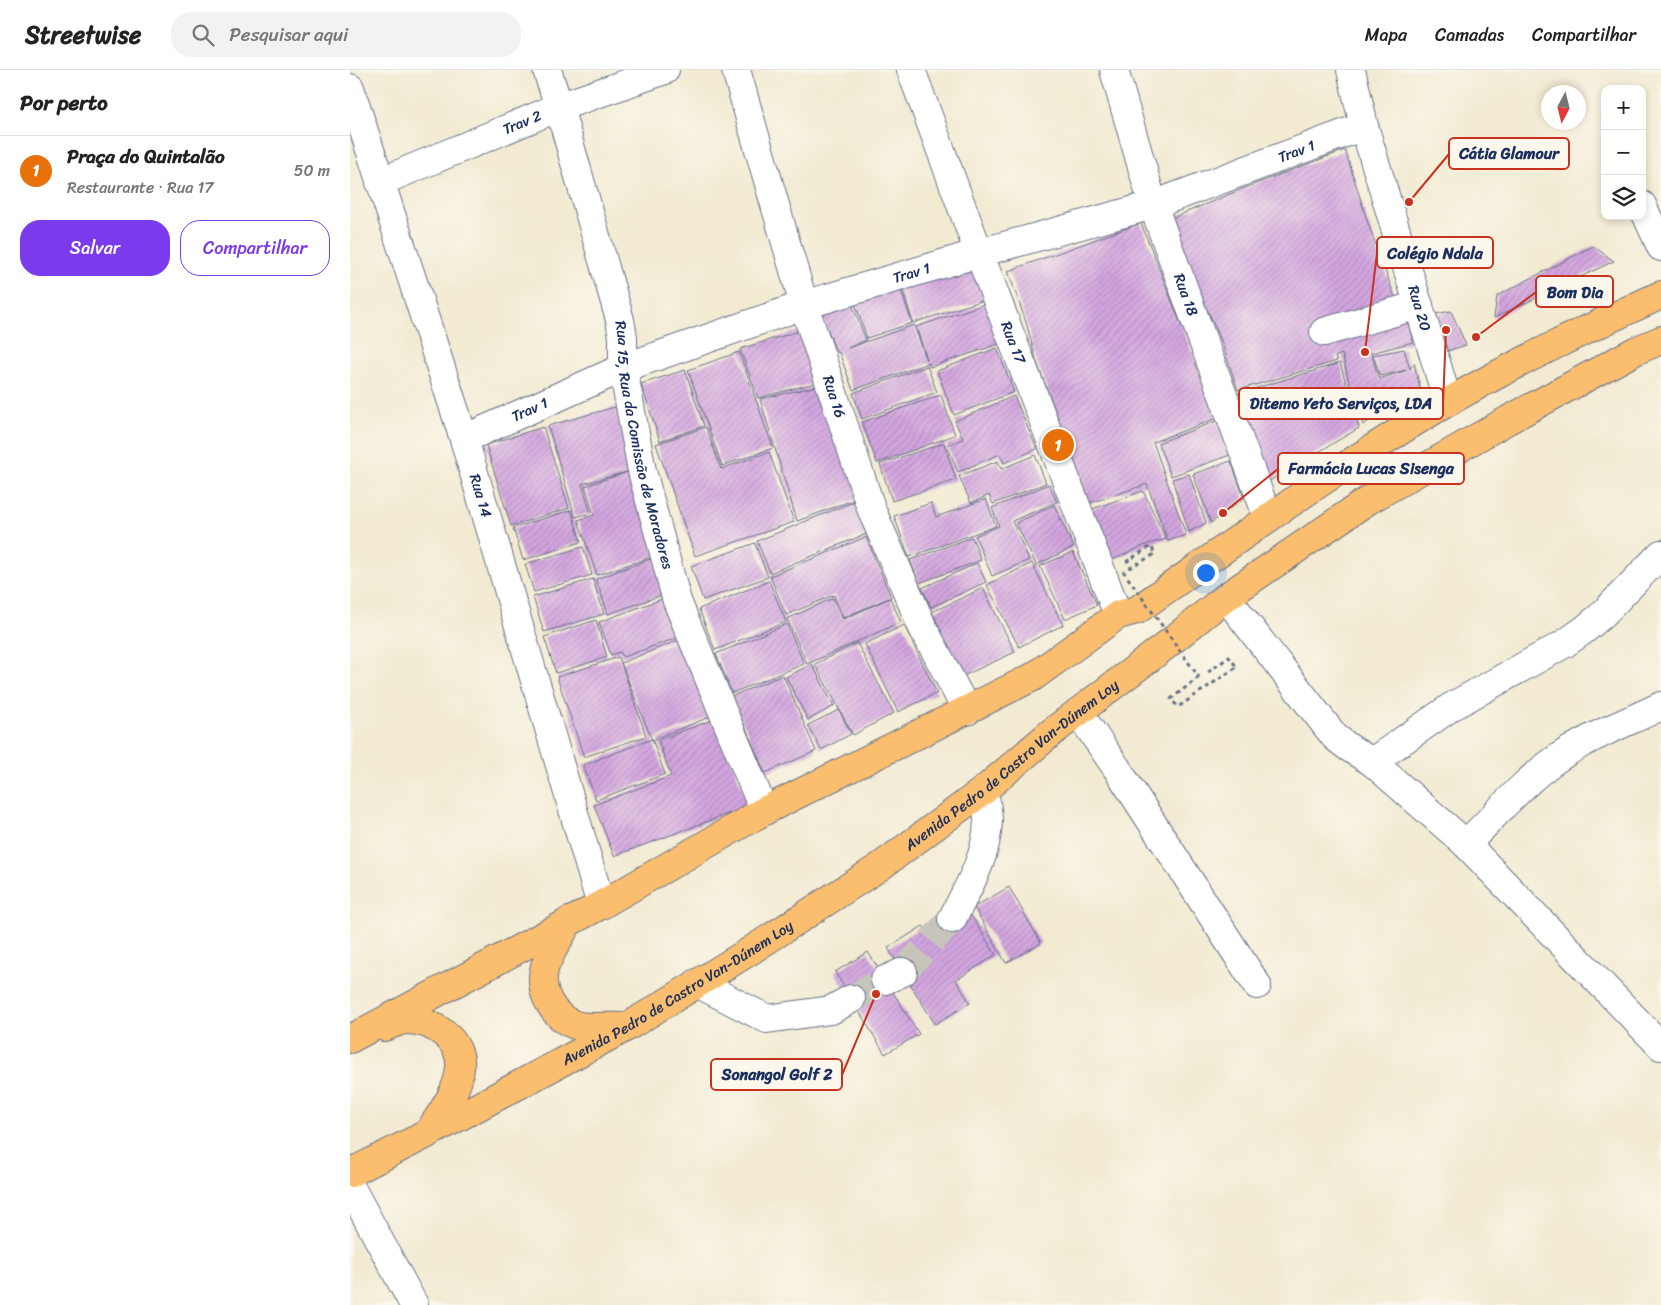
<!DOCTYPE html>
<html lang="pt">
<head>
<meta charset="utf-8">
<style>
  body { margin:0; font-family:Sriracha,sans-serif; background:#f2f2f2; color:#222 }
  .controls { position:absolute; right:15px; top:15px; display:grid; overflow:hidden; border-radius:10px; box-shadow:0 2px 8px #0003 }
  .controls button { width:45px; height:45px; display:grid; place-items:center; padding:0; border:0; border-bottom:1px solid #e0e0e0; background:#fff; color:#222; font:25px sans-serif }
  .compass { position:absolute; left:1191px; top:15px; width:45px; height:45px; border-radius:50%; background:#fff; box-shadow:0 2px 8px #0003; rotate:187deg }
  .you { position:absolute; left:855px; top:502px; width:18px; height:18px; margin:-12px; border:4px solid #fff; border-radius:50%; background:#1a73e8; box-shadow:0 0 0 8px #1a73e833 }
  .badge { display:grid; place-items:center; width:32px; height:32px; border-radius:50%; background:#7c3aed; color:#fff; font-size:16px; font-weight:700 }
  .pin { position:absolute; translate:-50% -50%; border:2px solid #fff; box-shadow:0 1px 5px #0006 }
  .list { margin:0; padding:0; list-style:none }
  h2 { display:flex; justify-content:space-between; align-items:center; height:65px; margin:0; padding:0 20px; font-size:21px }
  h2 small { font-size:16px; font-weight:400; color:#767676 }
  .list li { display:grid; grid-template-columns:32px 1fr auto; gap:15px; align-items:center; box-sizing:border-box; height:70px; padding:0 20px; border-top:1px solid #e0e0e0 }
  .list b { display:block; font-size:19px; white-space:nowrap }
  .list p { margin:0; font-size:16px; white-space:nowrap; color:#767676 }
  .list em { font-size:16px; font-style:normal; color:#767676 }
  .actions { display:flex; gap:10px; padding:15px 20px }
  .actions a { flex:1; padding:11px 0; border:1px solid #7c3aed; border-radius:20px; text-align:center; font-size:18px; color:#7c3aed }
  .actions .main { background:#7c3aed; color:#fff }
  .icon { flex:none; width:28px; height:28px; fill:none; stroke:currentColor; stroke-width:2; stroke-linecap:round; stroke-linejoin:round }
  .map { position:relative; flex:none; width:1311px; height:1235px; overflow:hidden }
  header { display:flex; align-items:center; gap:30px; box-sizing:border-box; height:70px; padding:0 25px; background:#fff; border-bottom:1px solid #e0e0e0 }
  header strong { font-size:24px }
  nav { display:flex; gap:28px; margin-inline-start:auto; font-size:18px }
  .search { width:350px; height:45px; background:#f2f2f2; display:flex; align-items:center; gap:12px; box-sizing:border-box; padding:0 18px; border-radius:20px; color:#767676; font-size:19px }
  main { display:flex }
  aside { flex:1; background:#fff }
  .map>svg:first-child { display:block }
  .building { fill:url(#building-hatch) }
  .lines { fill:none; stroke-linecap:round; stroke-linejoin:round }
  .minor-tunnel { stroke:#c7c5ba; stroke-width:28; stroke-dasharray:28 14; stroke-linecap:butt }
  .minor-casing { stroke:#667086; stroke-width:30 }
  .highway-casing { stroke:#667086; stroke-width:30 }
  .path { stroke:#667086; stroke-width:3; stroke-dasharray:4 4; stroke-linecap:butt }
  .minor { stroke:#fff; stroke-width:28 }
  .highway { stroke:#fbbe6e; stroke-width:28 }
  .path-bridge { stroke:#667086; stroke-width:3; stroke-dasharray:4 4; stroke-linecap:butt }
  .labels { text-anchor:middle; stroke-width:4.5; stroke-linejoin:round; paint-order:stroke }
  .street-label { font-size:15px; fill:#1b2f5e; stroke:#fbf7ec }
  .leader { fill:none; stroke:#c8321e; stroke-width:2 }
  .callout-dot { fill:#c8321e; stroke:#fbf7ec; stroke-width:2 }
  .callout { fill:#fbf7ec; stroke:#c8321e; stroke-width:2 }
  .callout-label { font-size:16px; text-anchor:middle; font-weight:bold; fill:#1b2f5e }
</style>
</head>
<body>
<header>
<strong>Streetwise</strong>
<div class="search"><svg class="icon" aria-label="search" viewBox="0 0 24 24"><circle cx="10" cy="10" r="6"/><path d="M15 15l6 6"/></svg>Pesquisar aqui</div>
<nav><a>Mapa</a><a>Camadas</a><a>Compartilhar</a></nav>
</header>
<main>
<aside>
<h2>Por perto<small></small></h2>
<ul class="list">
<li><span class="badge" style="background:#e8710a">1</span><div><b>Praça do Quintalão</b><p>Restaurante · Rua 17</p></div><em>50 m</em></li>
</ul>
<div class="actions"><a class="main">Salvar</a><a>Compartilhar</a></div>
</aside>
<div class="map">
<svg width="1311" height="1235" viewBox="0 0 1311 1235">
  <defs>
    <pattern id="building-hatch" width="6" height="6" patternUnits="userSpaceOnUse" patternTransform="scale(1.25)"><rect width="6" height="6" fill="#d4a6e0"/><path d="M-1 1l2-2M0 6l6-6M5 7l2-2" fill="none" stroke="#ab88b9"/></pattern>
  </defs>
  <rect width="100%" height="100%" fill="#fbf7ec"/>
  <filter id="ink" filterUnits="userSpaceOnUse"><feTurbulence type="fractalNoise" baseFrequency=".02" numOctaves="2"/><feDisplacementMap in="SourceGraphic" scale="10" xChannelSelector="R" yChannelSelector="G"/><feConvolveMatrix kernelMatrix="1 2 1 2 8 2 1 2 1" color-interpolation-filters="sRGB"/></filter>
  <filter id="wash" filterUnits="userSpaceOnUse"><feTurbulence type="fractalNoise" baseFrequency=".0096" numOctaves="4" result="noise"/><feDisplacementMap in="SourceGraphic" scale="20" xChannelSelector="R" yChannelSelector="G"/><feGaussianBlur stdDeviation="1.12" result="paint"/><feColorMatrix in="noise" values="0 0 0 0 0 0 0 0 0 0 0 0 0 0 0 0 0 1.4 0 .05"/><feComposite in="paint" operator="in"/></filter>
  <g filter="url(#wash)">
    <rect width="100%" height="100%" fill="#f2ead1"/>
    <g id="blocks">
      <g class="building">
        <polygon points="995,80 1018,153 1043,222 1050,238 1055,241 1063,272 1021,283 1029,309 1057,300 1030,306 1023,285 1054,279 1060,299 1064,293 1070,318 1013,355 1002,324 992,284 985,287 987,291 888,320 869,265 855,235 849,237 820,149 892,119"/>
        <polygon points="791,153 868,348 803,372 836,465 818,471 797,414 737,434 705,340 687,293 676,252 658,201"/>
        <polygon points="1243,176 1264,191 1144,248 1147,226"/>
        <polygon points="625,191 637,229 563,253 551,215"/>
        <polygon points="548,213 562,253 517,268 503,228"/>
        <polygon points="500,229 516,270 498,278 564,255 577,290 566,257 638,233 652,273 580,297 579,293 503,320 489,282 487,283 470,241"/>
        <polygon points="1101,241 1116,275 1090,283 1076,246"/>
        <polygon points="452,260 469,312 408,328 390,279"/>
        <polygon points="647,278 664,322 604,345 587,301"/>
        <polygon points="389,282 423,378 372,396 338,300"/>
        <polygon points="990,293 1009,358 916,413 886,324"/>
        <polygon points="577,296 587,322 512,349 503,323"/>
        <polygon points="335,300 354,356 310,371 291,314"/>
        <polygon points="472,315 509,428 447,451 410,329"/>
        <polygon points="591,325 605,365 527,393 512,352"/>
        <polygon points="664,326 687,379 654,393 650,384 608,402 597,375 613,369 605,351"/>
        <polygon points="265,337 284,400 232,414 241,443 225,447 198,356"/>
        <polygon points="867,351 880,385 821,406 808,373"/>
        <polygon points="193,357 219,438 161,456 136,375"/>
        <polygon points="356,357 371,399 419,382 444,452 345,486 306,374"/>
        <polygon points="594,373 606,410 542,431 530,394"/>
        <polygon points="685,385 696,413 643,434 639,425 621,433 609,406 648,391 651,399"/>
        <polygon points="881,391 894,428 861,453 843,404"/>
        <polygon points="281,401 308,485 247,505 228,450 244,445 235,416"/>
        <polygon points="839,404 856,453 839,462 822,409"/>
        <polygon points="699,414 707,432 662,451 679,490 642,506 625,466 649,456 642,438"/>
        <polygon points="793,421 816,469 798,474 760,491 734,442"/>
        <polygon points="636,429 646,456 559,487 544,446 581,433 586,447"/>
        <polygon points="508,430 521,462 420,503 407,471"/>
        <polygon points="704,435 724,477 686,495 666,453"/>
        <polygon points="221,440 231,472 173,490 163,458"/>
        <polygon points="516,467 541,527 493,548 484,525 436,545 420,506"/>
        <polygon points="622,467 631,490 569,513 560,490"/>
        <polygon points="405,473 418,507 353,530 341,496"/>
        <polygon points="233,477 242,505 184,522 175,494"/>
        <polygon points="723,482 747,535 715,549 690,496"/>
        <polygon points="306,487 318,523 258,544 246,509"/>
        <polygon points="627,493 636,512 581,537 572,518"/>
        <polygon points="682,493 713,555 669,577 637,515"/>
        <polygon points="243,509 254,544 194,562 183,527"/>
        <polygon points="419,511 436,552 365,580 349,539"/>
        <polygon points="633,518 665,582 613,606 582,542"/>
        <polygon points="320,526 335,565 273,587 270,582 261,585 249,552"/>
        <polygon points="483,528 493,549 540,528 551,552 457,594 437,549"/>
        <polygon points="246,550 257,587 206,603 194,567"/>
        <polygon points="437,554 454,594 382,623 366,584"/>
        <polygon points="554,555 587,623 548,642 515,574"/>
        <polygon points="331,569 362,646 302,670 271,593"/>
        <polygon points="507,573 544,643 503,665 465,594"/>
        <polygon points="269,587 296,666 234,687 207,607"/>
        <polygon points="462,594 484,636 458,650 436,607"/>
        <polygon points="433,605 466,681 415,703 382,626"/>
        <polygon points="489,640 501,664 471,680 458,655"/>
        <polygon points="365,649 399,736 264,786 244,735 321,706 308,670"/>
        <polygon points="302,669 315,704 246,730 233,695"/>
        <polygon points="659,817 691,873 656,893 624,837"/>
        <polygon points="617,839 646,885 606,910 620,933 585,954 538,878 573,856 578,863"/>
        <polygon points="518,882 569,964 535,984 485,902"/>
      </g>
    </g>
  </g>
  <g filter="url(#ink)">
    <use href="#blocks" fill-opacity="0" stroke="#667086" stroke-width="1"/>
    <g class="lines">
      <g class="minor-tunnel">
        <polyline points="553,902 602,849"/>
        <polyline points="501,929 535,910"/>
      </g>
      <g class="minor-casing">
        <g id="minor">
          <path id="s1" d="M197,0l12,37 61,213 3,17v31l19,103 35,130 87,210"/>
          <path id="s2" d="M386,0l68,235 68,206 50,115 45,85"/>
          <path id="s3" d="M561,0l68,183 139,362"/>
          <path id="s4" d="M764,0l39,135 115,313"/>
          <path id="s5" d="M1001,0l13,56 84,276"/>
          <path id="s6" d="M0,18l114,351 137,466"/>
          <path id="s7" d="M30,112l179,-75 106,-37"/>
          <polyline points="1292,135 1311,177"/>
          <polyline points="974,262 1069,235"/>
          <path id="s8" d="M114,369l159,-71 181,-63 175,-52 174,-48 211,-79"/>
          <polyline points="876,527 985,667 998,677 1022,692 1116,774 1311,976"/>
          <polyline points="728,642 766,697 907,915"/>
          <polyline points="1022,692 1101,637 1214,574 1234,560 1252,545 1311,484"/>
          <path d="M1116,774c29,-28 56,-61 89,-84 32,-23 71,-37 106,-54"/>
          <path d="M602,849c16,-31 35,-62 36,-98 0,-11 -3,-21 -4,-31"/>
          <polyline points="535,910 553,902"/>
          <polyline points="347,913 417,949 481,940 501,929"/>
          <polyline points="0,1116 64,1235"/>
        </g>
      </g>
      <g class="highway-casing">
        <g id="highway">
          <path d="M219,851c-8,15 -18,29 -24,45 -8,24 8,54 34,60 13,2 32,0 46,1"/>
          <path d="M34,957c7,-2 16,-7 23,-7 25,0 56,20 53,48 -2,24 -19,45 -32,65"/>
          <path d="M0,969l251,-134 163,-94 269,-134 85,-62 19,-5c102,-71 203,-145 311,-208 69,-40 141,-74 213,-107"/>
          <path id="s9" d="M0,1103l77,-39 200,-107 123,-76 131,-85 103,-76 68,-58 112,-85 62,-50 141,-96 141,-81 127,-69 26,-11"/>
        </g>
      </g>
      <g class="path">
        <polyline points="776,492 801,476 805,484 778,499"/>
        <polyline points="849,607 821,629 828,637 887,597 879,587 857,603"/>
      </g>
      <use href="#minor" class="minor"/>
      <use href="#highway" class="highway"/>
      <polyline class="path-bridge" points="773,501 849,607"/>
    </g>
  </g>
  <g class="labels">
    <g class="street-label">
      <text dy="5" stroke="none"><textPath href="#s7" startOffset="154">Trav 2</textPath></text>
      <text dy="5" stroke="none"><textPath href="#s8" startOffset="882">Trav 1</textPath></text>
      <text dy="5" stroke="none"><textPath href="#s8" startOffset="478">Trav 1</textPath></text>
      <text dy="5" stroke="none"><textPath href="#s4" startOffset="236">Rua 18</textPath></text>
      <text dy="5" stroke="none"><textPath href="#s5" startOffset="248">Rua 20</textPath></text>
      <text dy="5" stroke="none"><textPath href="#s3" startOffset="291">Rua 17</textPath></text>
      <text dy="5" stroke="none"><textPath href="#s2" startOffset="341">Rua 16</textPath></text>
      <text dy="5" stroke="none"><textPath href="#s8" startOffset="72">Trav 1</textPath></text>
      <text dy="5" stroke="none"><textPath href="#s1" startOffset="388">Rua 15, Rua da Comissão de Moradores</textPath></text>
      <text dy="5" stroke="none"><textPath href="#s6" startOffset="428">Rua 14</textPath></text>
      <text dy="5" stroke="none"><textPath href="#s9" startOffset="779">Avenida Pedro de Castro Van-Dúnem Loy</textPath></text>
      <text dy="5" stroke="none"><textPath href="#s9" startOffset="374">Avenida Pedro de Castro Van-Dúnem Loy</textPath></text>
    </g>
  </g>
  <path class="leader" d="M1059 132L1099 84M1015 282L1027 183M1126 267L1186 222M1096 260L1093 334M873 443L928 399M526 924L492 1005"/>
  <g class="callout-dot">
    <circle cx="1059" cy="132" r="5"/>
    <circle cx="1015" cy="282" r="5"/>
    <circle cx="1126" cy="267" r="5"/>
    <circle cx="1096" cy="260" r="5"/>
    <circle cx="873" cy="443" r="5"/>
    <circle cx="526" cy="924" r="5"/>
  </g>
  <g class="callout">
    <rect x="1099" y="68" width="120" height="31" rx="5"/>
    <rect x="1027" y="167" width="116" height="31" rx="5"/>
    <rect x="1186" y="206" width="77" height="31" rx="5"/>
    <rect x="889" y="318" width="204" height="31" rx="5"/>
    <rect x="928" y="383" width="186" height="31" rx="5"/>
    <rect x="361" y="989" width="131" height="31" rx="5"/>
  </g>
  <g class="callout-label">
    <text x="1159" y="89">Cátia Glamour</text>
    <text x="1085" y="189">Colégio Ndala</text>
    <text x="1225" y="228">Bom Dia</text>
    <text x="991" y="339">Ditemo Yeto Serviços, LDA</text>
    <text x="1021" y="404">Farmácia Lucas Sisenga</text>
    <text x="427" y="1010">Sonangol Golf 2</text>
  </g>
</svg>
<div class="controls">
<button>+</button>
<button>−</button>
<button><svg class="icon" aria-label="layers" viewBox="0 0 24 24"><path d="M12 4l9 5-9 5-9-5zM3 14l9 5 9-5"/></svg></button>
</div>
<svg class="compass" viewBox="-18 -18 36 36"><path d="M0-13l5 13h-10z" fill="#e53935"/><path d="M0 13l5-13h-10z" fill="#767676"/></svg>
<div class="you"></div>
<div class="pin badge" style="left:708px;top:375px;background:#e8710a">1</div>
</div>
</main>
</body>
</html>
